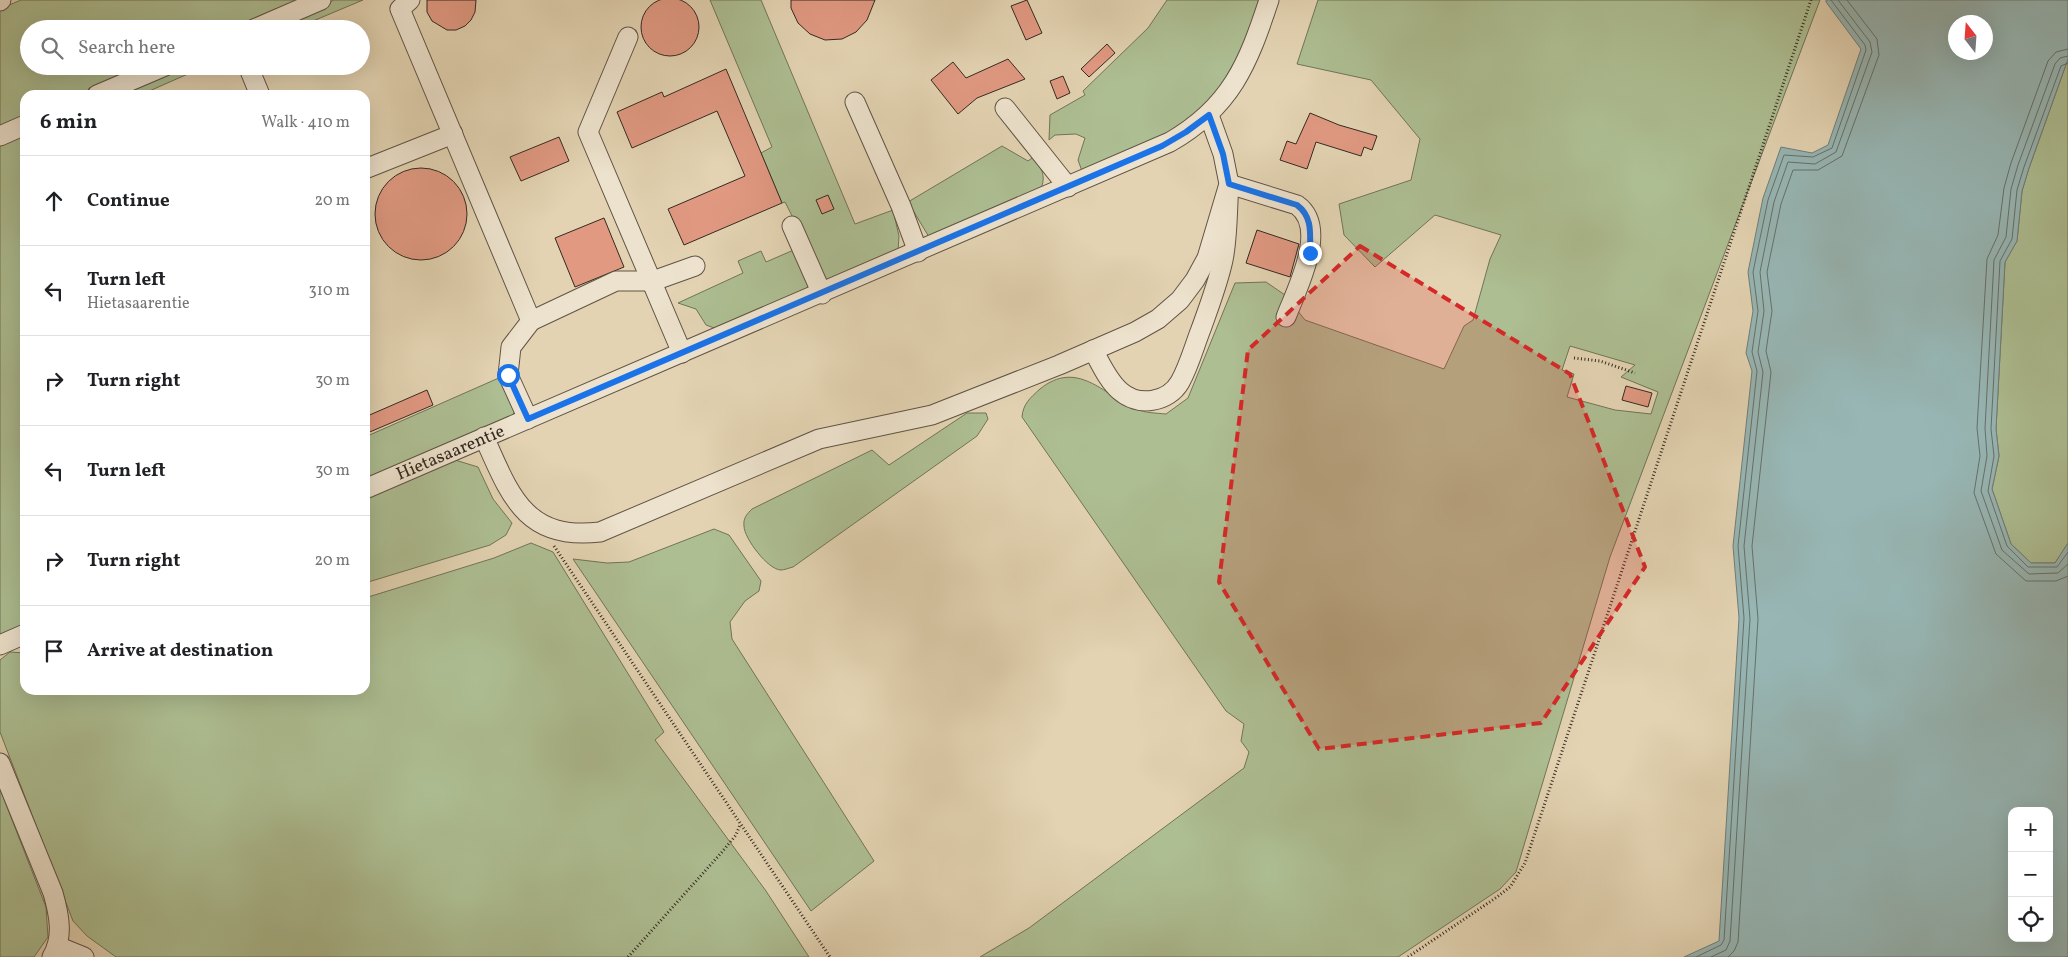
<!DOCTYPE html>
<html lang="en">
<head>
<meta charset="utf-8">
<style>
  body { margin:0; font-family:Vollkorn,serif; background:#f2f2f2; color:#202124 }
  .controls { position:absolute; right:15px; bottom:15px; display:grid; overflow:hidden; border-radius:10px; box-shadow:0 5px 20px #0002 }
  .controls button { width:45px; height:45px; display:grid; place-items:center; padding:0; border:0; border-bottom:1px solid #e0e0e0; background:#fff; color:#202124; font:25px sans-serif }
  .compass { position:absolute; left:1948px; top:15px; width:45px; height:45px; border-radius:50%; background:#fff; box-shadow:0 5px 20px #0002; rotate:343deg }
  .stop { position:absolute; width:15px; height:15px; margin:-11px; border:4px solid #1a73e8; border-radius:50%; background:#fff }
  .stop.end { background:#1a73e8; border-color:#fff; box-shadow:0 1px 5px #0008 }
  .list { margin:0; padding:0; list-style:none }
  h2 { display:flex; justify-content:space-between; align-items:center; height:65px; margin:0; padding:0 20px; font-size:21px }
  h2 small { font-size:16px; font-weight:400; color:#757577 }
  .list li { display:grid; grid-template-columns:32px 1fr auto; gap:15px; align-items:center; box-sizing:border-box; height:90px; padding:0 20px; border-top:1px solid #e0e0e0 }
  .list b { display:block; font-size:19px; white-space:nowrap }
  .list p { margin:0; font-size:16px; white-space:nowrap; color:#757577 }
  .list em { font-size:16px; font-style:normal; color:#757577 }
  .icon { flex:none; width:28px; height:28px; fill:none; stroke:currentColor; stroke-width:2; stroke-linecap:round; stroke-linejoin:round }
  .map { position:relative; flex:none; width:2068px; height:957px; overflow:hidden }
  .search { position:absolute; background:#fff; box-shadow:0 5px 20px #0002; left:20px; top:20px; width:350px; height:55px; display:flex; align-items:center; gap:12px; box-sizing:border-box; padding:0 18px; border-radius:28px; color:#757577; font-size:19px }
  .panel { position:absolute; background:#fff; box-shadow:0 5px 20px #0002; left:20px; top:90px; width:350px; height:605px; border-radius:15px }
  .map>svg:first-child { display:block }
  .green { fill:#adbe92; stroke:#70745a; fill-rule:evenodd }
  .water { fill:#97b6b4; stroke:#6f7e7a; fill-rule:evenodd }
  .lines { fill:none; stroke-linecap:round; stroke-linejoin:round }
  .shore { stroke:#66706b; stroke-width:1 }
  .building { fill:#e19982; stroke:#342922 }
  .minor-casing { stroke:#605446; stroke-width:21 }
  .path { stroke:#342922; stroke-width:3; stroke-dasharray:1 2.5; stroke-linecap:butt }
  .minor { stroke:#ede2cd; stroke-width:19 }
  .route { stroke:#1a73e8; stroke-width:6 }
  .marked { fill:#d62828; fill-opacity:0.2; stroke:#d62828; stroke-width:4; stroke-dasharray:10 6; stroke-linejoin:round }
  .labels { text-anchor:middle; stroke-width:4; stroke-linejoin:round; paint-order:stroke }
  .street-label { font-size:18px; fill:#342922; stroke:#ede2cd }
</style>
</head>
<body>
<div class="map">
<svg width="2068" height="957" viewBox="0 0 2068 957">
  <rect width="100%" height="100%" fill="#e3d3b2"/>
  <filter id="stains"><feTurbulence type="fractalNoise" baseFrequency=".004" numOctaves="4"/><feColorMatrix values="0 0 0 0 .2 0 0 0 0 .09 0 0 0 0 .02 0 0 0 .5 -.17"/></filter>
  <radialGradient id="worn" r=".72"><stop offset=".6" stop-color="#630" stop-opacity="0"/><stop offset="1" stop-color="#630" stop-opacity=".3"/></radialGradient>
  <g class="green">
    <polygon points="21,0 312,0 245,29 29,29 29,66 158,66 91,95 25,95 25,124 0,134 0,9"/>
    <polygon points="334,0 363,0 294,29 266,29"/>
    <polygon points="710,0 761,0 855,224 893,210 899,236 898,251 828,280 823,277 785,202 782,203 761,153 772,147"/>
    <path d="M1167,0h94c-20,55 -43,108 -98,137 -25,13 -54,23 -81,34l-4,-11 7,-22 -9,-4 -21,1 -6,5 1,-25 35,-20 -2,-4 65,-63z"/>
    <path d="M1318,0h502l-210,557 -94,315 -16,17 -102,68h-418l49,-29 215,-160 5,-16 -8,-11 3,-17 -18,-13 -204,-294c1,-13 8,-19 18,-28 37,-30 63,5 96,20 9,4 21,4 30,5l22,-16 47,-115 31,-1 19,13 20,25 139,49 20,-43 9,-6 17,-61 11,-24 -66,-20 -60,52 -31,-32 -5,-31 72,-24 9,-41 -49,-59 -74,-16zM1570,346l65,19 -14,12 37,15 -7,22 -36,-4 -48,-13 7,-23 -12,-4z"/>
    <polygon points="2068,59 2068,543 2055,563 2031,563 2011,544 1992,489 1999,456 1996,429 2005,262 2017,241 2022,191 2029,168"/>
    <polygon points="175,66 206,66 147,92 148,95 108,95"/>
    <polygon points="25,130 25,626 0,637 0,141"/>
    <path d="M1002,146l26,15 4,-3c11,9 15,21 7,34l-110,45 -21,-35z"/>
    <polygon points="796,249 809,284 806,290 717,329 706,325 696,309 678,303 743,273 738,261 761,251 766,262"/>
    <polygon points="501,377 516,410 511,417 365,480 365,437"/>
    <path d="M967,413h19l2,6 -11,17 -184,131c-4,1 -9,3 -12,3 -13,0 -37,-32 -37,-44 -1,-8 3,-12 8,-17l120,-59 17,15z"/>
    <polygon points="455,460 478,467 493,499 512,523 506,535 490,545 365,583 365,499"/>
    <polygon points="714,529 729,535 761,581 759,591 745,601 730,622 732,639 874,861 811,911 573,559 607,563 629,562"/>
    <polygon points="531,543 553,552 664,732 655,740 766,891 809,957 116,957 87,936 73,921 0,732 0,660 10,652 25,653 25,690 365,690 365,598 494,558"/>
    <polygon points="0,789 46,907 48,937 34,957 0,957"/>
  </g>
  <path class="water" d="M1826,0h242v59l-39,109 -7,23 -5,50 -12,21 -9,167 3,27 -7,33 19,55 20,19h24l13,-20v414h-384l35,-16 20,-323 -6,-72 19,-175 -6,-18 7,-42 -5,-39 15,-74 18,-51 31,6 16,-8 33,-96 -35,-47zM1956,22h30v30h-30zM2012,811h37v127h-37z"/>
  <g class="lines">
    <g class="shore">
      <polyline points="2068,49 2056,52 2048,61 2011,163 2004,188 1998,235 1987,259 1977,428 1980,456 1974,493 1996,554 2026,581 2056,581 2068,576"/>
      <polyline points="2068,56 2060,58 2055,64 2018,165 2011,189 2006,237 1994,260 1985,428 1987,456 1981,491 2002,550 2029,574 2058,573 2068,564"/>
      <polyline points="2068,63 2061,66 2024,167 2017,190 2012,239 2000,261 1991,429 1994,456 1988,491 2007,546 2028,567 2057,567 2068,552"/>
      <polyline points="1696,957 1721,945 1724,940 1744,618 1738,546 1757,371 1752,352 1758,311 1753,272 1768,200 1784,155 1813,157 1832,148 1866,50 1865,45 1831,0"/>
      <polyline points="1711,957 1726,950 1730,941 1750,619 1744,546 1763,372 1758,352 1764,311 1760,272 1774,202 1788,162 1815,164 1836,152 1872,52 1870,42 1838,0"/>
      <polyline points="1728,957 1734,951 1738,942 1758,619 1752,546 1771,372 1766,351 1772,311 1767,272 1781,204 1793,170 1818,170 1842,156 1879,55 1877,39 1847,0"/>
    </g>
  </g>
  <g class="building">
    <circle cx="670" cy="27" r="29"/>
    <polygon points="427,0 476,0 475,12 471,20 465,26 456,30 447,30 432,21 427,12"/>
    <polygon points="791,0 875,0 867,20 856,32 842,39 825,40 810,34 798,23 791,8"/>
    <polygon points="1027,0 1042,33 1026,40 1011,6"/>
    <polygon points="1107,44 1115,53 1089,77 1081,69"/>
    <polygon points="1008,59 1025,79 977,98 958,114 931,80 953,62 966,78"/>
    <polygon points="726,69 782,203 684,245 668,209 745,176 717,111 632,148 617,112 662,92 664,97"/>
    <polygon points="1063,76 1070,93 1057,99 1050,81"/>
    <polygon points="1310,113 1339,125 1377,136 1372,150 1364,147 1361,156 1316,142 1307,169 1280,160 1287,141 1296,144"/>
    <polygon points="559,137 569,161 521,181 510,157"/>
    <circle cx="421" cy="214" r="46"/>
    <polygon points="828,195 834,209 822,214 816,200"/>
    <polygon points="604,218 624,267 575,287 555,238"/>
    <polygon points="1257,230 1299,244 1290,277 1246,263"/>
    <polygon points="1626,386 1652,393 1648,407 1622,400"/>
    <polygon points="427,390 433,405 365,434 365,417"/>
  </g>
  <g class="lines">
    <g class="minor-casing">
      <g id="minor">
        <polyline points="410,0 400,9 531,321 511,347 508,375 528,419"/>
        <polyline points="0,1 1,0"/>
        <polyline points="254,29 321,0"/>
        <polyline points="628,37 588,132 682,353"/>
        <polyline points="248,66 260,95"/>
        <polyline points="97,95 165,66"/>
        <polyline points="855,102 901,206 918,252"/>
        <polyline points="1005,108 1068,187"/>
        <polyline points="0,136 25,125"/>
        <polyline points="365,169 453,134"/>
        <polyline points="792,226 822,294"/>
        <polyline points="531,321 616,281 653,281 695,266"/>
        <path d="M1093,350c8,14 15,31 27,41 18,16 48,12 60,-9 9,-16 14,-35 21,-53 8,-22 17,-46 22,-69 5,-24 4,-51 6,-76l68,21c32,23 0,83 -11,112"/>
        <path d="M484,437c26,58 41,104 116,95l219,-93 113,-24 127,-50 76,-33 23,-13 22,-19 15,-20 12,-22 22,-74 -6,-30 -14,-39"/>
        <path d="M365,489l805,-347c61,-35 78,-78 99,-142"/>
        <polyline points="0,645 25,634"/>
        <path d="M0,763l53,130c6,21 11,44 -1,64"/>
        <polyline points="57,946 84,957"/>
      </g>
    </g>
    <g class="path">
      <polyline points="1574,358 1600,361 1635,373"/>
      <polyline points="554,546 830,957"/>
      <polyline points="628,957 722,852 736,835 740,825"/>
      <polyline points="1408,957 1497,897 1510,887 1525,863 1811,0"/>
    </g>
    <use href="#minor" class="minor"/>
  </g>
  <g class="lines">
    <path class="route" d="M508,375l20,44 634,-273 24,-14 23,-17 14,39 6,30 68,21c16,12 13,29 13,48"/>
  </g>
  <path class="marked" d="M1360,246l210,128 75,193 -104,156 -222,26 -100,-167 29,-232z"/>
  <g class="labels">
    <g class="street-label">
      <text transform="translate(450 452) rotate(-23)" y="6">Hietasaarentie</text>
    </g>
  </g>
  <rect width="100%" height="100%" filter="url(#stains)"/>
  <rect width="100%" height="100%" fill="url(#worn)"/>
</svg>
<div class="controls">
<button>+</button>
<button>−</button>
<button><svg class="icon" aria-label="locate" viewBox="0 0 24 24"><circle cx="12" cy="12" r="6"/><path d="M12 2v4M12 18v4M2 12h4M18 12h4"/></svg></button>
</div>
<svg class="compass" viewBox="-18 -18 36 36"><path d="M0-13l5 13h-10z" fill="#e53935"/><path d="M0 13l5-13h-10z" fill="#757577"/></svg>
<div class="stop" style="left:508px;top:375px"></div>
<div class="stop end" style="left:1310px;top:253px"></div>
<div class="search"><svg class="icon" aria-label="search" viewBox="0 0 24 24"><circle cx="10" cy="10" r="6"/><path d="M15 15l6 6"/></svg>Search here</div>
<section class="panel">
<h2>6 min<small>Walk · 410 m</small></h2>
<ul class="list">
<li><svg class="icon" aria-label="ahead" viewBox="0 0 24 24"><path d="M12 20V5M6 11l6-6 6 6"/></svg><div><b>Continue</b></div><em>20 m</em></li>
<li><svg class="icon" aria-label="left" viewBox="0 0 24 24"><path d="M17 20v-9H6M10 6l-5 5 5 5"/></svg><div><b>Turn left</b><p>Hietasaarentie</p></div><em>310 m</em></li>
<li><svg class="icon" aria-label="right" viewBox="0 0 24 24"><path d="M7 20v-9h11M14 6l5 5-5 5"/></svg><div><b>Turn right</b></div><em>30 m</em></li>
<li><svg class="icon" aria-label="left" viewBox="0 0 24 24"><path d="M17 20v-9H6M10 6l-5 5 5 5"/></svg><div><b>Turn left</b></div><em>30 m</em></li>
<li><svg class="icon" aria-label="right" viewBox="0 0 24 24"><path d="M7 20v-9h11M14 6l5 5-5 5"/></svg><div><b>Turn right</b></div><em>20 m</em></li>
<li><svg class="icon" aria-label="arrive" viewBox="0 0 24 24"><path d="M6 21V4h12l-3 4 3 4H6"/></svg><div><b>Arrive at destination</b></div></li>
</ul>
</section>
</div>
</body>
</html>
